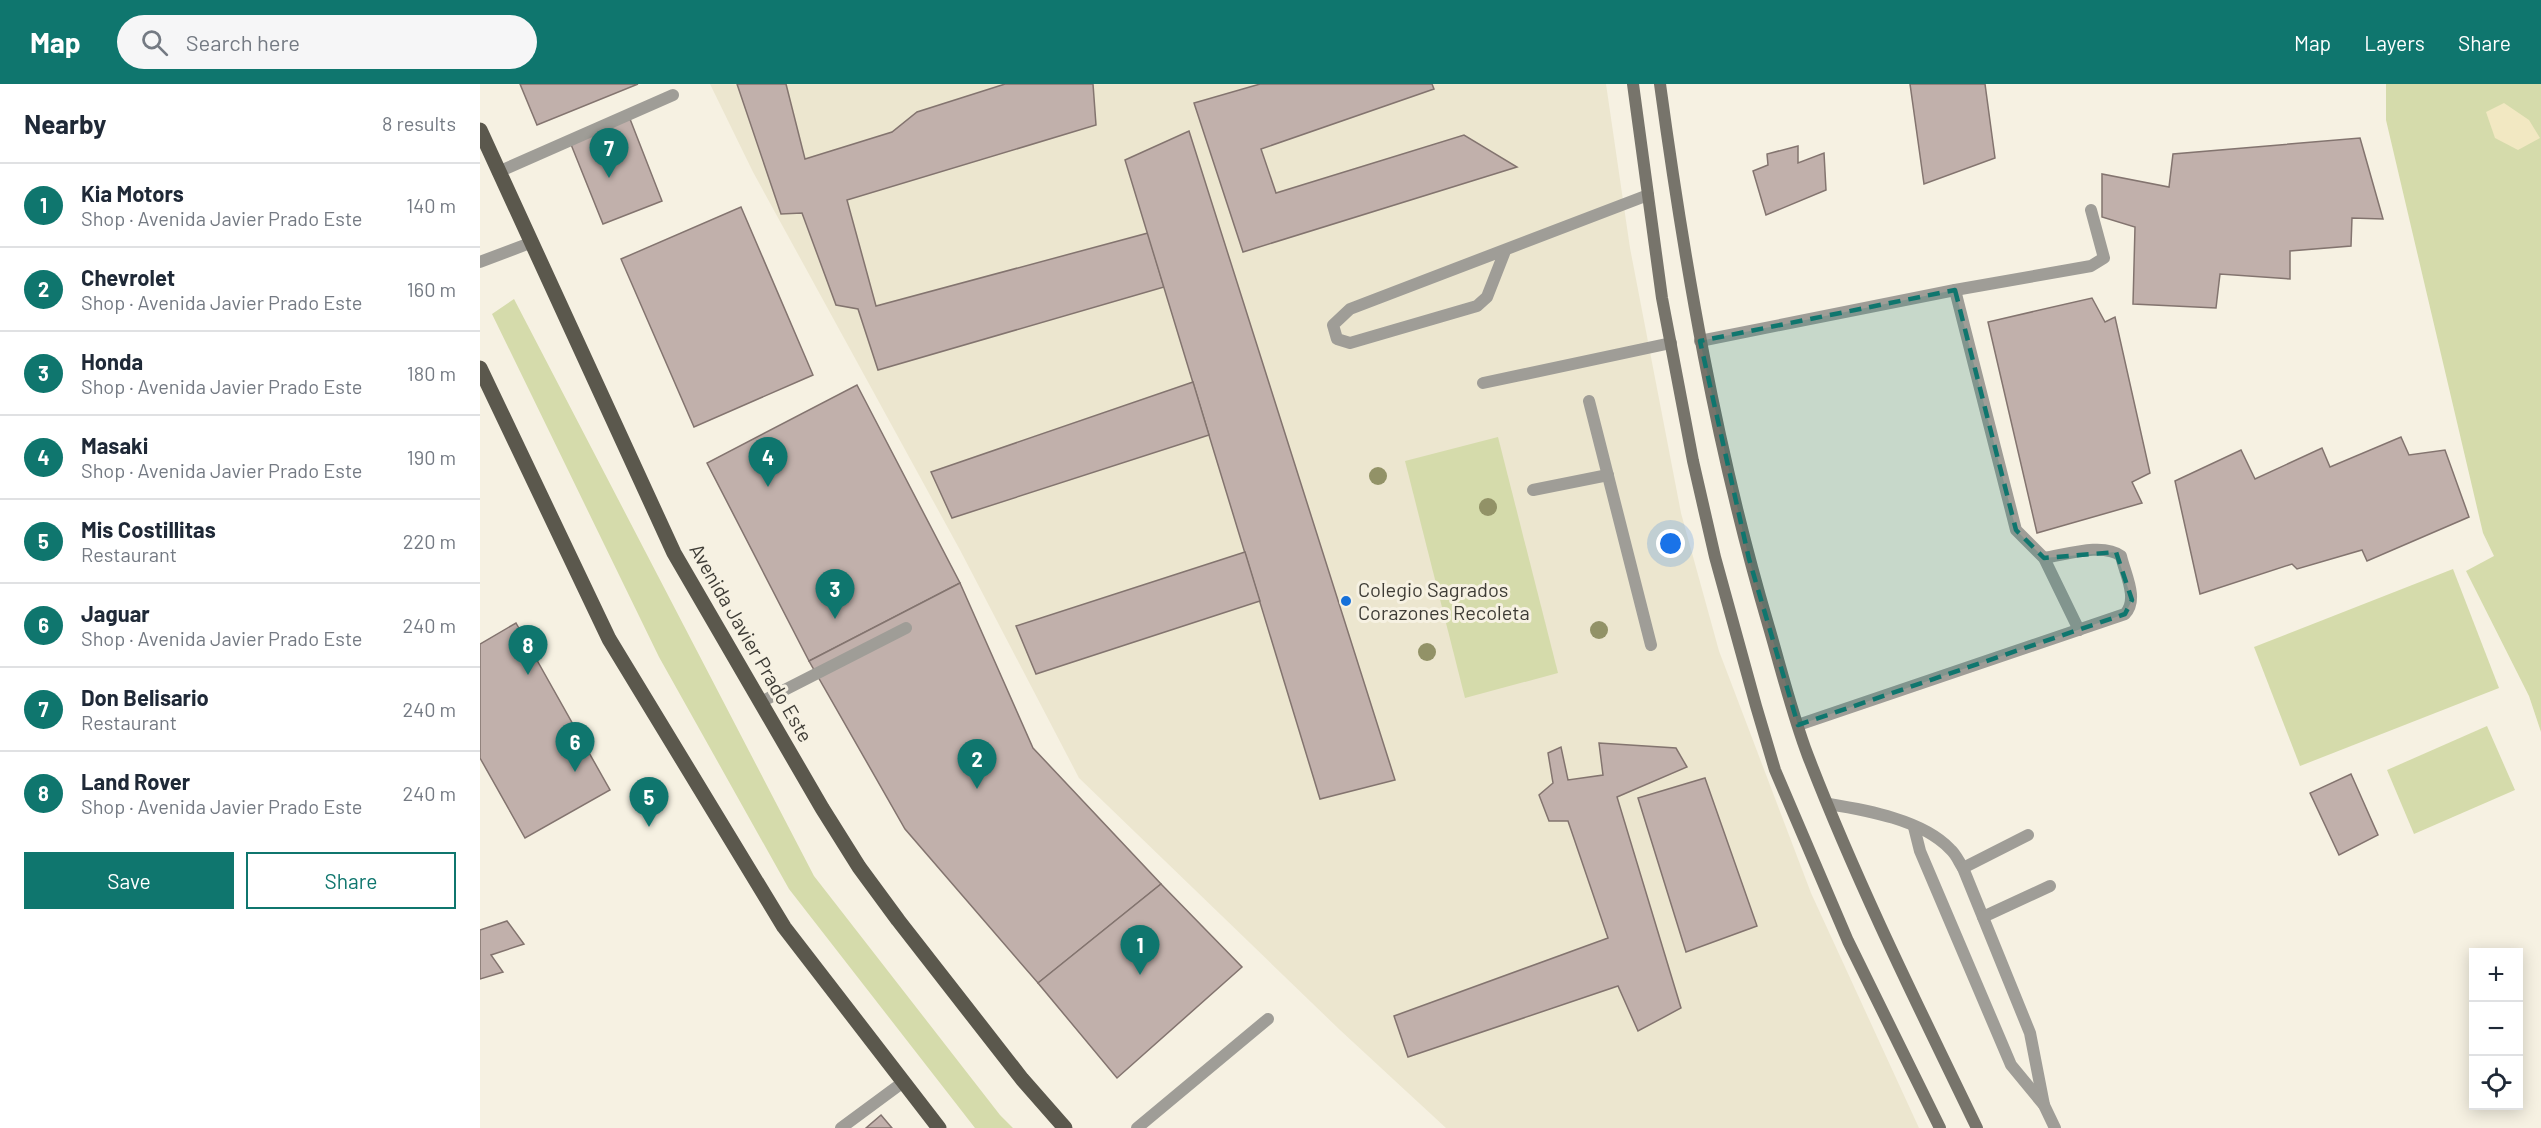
<!DOCTYPE html>
<html lang="en">
<head>
<meta charset="utf-8">
<style>
  body { margin:0; font-family:Barlow,sans-serif; background:#f6f6f7; color:#1f2937 }
  .controls { position:absolute; right:18px; bottom:18px; display:grid; overflow:hidden; border-radius:0px; box-shadow:0 3px 15px #0003 }
  .controls button { width:54px; height:54px; display:grid; place-items:center; padding:0; border:0; border-bottom:2px solid #e0e1e3; background:#fff; color:#1f2937; font:30px sans-serif }
  .you { position:absolute; left:1191px; top:460px; width:21px; height:21px; margin:-15px; border:4px solid #fff; border-radius:50%; background:#1a73e8; box-shadow:0 0 0 9px #1a73e833 }
  .badge { display:grid; place-items:center; width:39px; height:39px; border-radius:50%; background:#0f766e; color:#fff; font-size:20px; font-weight:700 }
  .pin { position:absolute; translate:-50% -50px; filter:drop-shadow(0 2px 3px #0008) }
  .pin::after { content:''; position:absolute; top:32px; width:21px; height:18px; background:inherit; clip-path:polygon(0 0,100% 0,50% 100%) }
  .list { margin:0; padding:0; list-style:none }
  h2 { display:flex; justify-content:space-between; align-items:center; height:78px; margin:0; padding:0 24px; font-size:26px }
  h2 small { font-size:20px; font-weight:400; color:#747a83 }
  .list li { display:grid; grid-template-columns:39px 1fr auto; gap:18px; align-items:center; box-sizing:border-box; height:84px; padding:0 24px; border-top:2px solid #e0e1e3 }
  .list b { display:block; font-size:22px; white-space:nowrap }
  .list p { margin:0; font-size:20px; white-space:nowrap; color:#747a83 }
  .list em { font-size:20px; font-style:normal; color:#747a83 }
  .actions { display:flex; gap:12px; padding:18px 24px }
  .actions a { flex:1; padding:14px 0; border:2px solid #0f766e; border-radius:0px; text-align:center; font-size:21px; color:#0f766e }
  .actions .main { background:#0f766e; color:#fff }
  .icon { flex:none; width:33px; height:33px; fill:none; stroke:currentColor; stroke-width:2; stroke-linecap:round; stroke-linejoin:round }
  .map { position:relative; flex:none; width:2061px; height:1044px; overflow:hidden }
  header { display:flex; align-items:center; gap:36px; box-sizing:border-box; height:84px; padding:0 30px; background:#0f766e; color:#fff }
  header strong { font-size:28px }
  nav { display:flex; gap:33px; margin-inline-start:auto; font-size:21px }
  .search { width:420px; height:54px; background:#f6f6f7; display:flex; align-items:center; gap:15px; box-sizing:border-box; padding:0 21px; border-radius:33px; color:#747a83; font-size:22px }
  main { display:flex }
  aside { flex:1; background:#fff }
  .map>svg:first-child { display:block }
  .built { fill:#ece6cf }
  .green { fill:#d5dbab }
  .sand { fill:#f2e8c2 }
  .building { fill:#c1b0ab; stroke:#83746f; stroke-width:1.5 }
  .lines { fill:none; stroke-linecap:round; stroke-linejoin:round }
  .lane { stroke:#9f9d97; stroke-width:12 }
  .street { stroke:#9f9d97; stroke-width:12 }
  .secondary { stroke:#77746b; stroke-width:12 }
  .primary { stroke:#5b584d; stroke-width:15 }
  .tree { fill:#929267 }
  .marked { fill:#0f766e; fill-opacity:0.2; stroke:#0f766e; stroke-width:4.5; stroke-dasharray:12 8; stroke-linejoin:round }
  .poi-dot { fill:#1570d9; stroke:#f6f1e2; stroke-width:2 }
  .labels { text-anchor:middle; stroke-width:6; stroke-linejoin:round; paint-order:stroke }
  .poi-label { font-size:20px; fill:#3e3c36; stroke:#f6f1e2; text-anchor:start }
  .street-label { font-size:20px; fill:#3e3c36; stroke:#f6f1e2 }
</style>
</head>
<body>
<header>
<strong>Map</strong>
<div class="search"><svg class="icon" aria-label="search" viewBox="0 0 24 24"><circle cx="10" cy="10" r="6"/><path d="M15 15l6 6"/></svg>Search here</div>
<nav><a>Map</a><a>Layers</a><a>Share</a></nav>
</header>
<main>
<aside>
<h2>Nearby<small>8 results</small></h2>
<ul class="list">
<li><span class="badge">1</span><div><b>Kia Motors</b><p>Shop · Avenida Javier Prado Este</p></div><em>140 m</em></li>
<li><span class="badge">2</span><div><b>Chevrolet</b><p>Shop · Avenida Javier Prado Este</p></div><em>160 m</em></li>
<li><span class="badge">3</span><div><b>Honda</b><p>Shop · Avenida Javier Prado Este</p></div><em>180 m</em></li>
<li><span class="badge">4</span><div><b>Masaki</b><p>Shop · Avenida Javier Prado Este</p></div><em>190 m</em></li>
<li><span class="badge">5</span><div><b>Mis Costillitas</b><p>Restaurant</p></div><em>220 m</em></li>
<li><span class="badge">6</span><div><b>Jaguar</b><p>Shop · Avenida Javier Prado Este</p></div><em>240 m</em></li>
<li><span class="badge">7</span><div><b>Don Belisario</b><p>Restaurant</p></div><em>240 m</em></li>
<li><span class="badge">8</span><div><b>Land Rover</b><p>Shop · Avenida Javier Prado Este</p></div><em>240 m</em></li>
</ul>
<div class="actions"><a class="main">Save</a><a>Share</a></div>
</aside>
<div class="map">
<svg width="2061" height="1044" viewBox="0 0 2061 1044">
  <rect width="100%" height="100%" fill="#f6f1e2"/>
  <polygon class="built" points="230,0 1126,0 1150,164 1201,429 1239,567 1331,809 1439,1044 966,1044 860,946 599,694 480,466 273,88"/>
  <g class="green">
    <polygon points="1906,0 2061,0 2061,648 2049,612 1986,487 2014,472 2003,449 1906,36"/>
    <polygon points="34,215 334,792 520,1031 533,1044 495,1044 309,805 179,573 12,230"/>
    <polygon points="1018,353 1078,589 985,614 925,377"/>
    <polygon points="1973,485 2019,604 1820,682 1774,563"/>
    <polygon points="2007,642 2035,706 1934,750 1907,686"/>
  </g>
  <polygon class="sand" points="2024,19 2049,36 2060,54 2038,66 2015,54 2006,28"/>
  <g class="building">
    <polygon points="40,0 158,0 57,41"/>
    <polygon points="257,0 306,0 325,75 412,48 437,28 525,0 613,0 616,41 367,116 396,222 668,149 684,203 398,286 378,225 356,221 322,129 301,130"/>
    <polygon points="780,0 952,0 954,5 781,65 796,109 984,51 1037,83 763,168 714,19"/>
    <polygon points="1430,0 1505,0 1515,74 1444,100"/>
    <polygon points="150,35 182,117 123,140 90,58"/>
    <polygon points="709,47 915,696 840,715 645,76"/>
    <polygon points="1880,54 1903,135 1872,134 1871,162 1810,167 1810,195 1740,190 1736,224 1653,220 1655,143 1622,133 1622,90 1689,103 1693,70"/>
    <polygon points="1318,62 1318,79 1344,69 1346,106 1286,131 1273,87 1288,81 1287,70"/>
    <polygon points="261,123 333,291 214,343 141,175"/>
    <polygon points="1612,214 1625,238 1635,233 1670,389 1652,398 1662,419 1557,449 1508,238"/>
    <polygon points="713,298 729,351 472,434 451,388"/>
    <polygon points="377,301 480,499 329,577 227,379"/>
    <polygon points="1921,353 1929,371 1965,366 1989,433 1887,477 1882,466 1817,485 1812,480 1720,510 1695,397 1761,366 1775,395 1842,364 1850,383"/>
    <polygon points="765,468 780,517 556,590 536,542"/>
    <polygon points="480,499 553,664 681,800 558,899 425,745 329,577"/>
    <polygon points="36,539 130,706 45,754 0,674 0,560"/>
    <polygon points="1119,659 1196,664 1207,683 1137,713 1201,924 1158,947 1138,902 928,973 914,932 1128,854 1088,737 1069,737 1059,711 1073,699 1068,669 1081,663 1088,696 1123,691"/>
    <polygon points="1871,690 1898,751 1859,771 1830,709"/>
    <polygon points="1225,694 1277,842 1206,868 1158,714"/>
    <polygon points="681,800 762,883 637,994 558,899"/>
    <polygon points="27,837 44,860 11,871 23,888 0,895 0,846"/>
    <polygon points="401,1031 412,1044 386,1044"/>
  </g>
  <g class="lines">
    <g class="lane">
      <polyline points="18,88 193,11"/>
      <polyline points="1025,167 1007,213 997,222 870,259 857,255 853,241 870,225 1168,111"/>
      <polyline points="1003,299 1191,259"/>
      <polyline points="1109,317 1171,561"/>
      <polyline points="1053,406 1128,391"/>
      <polyline points="281,618 426,544"/>
      <path d="M1349,720c37,6 94,16 121,45 6,5 9,13 13,19l67,165 14,72"/>
      <polyline points="1434,743 1440,767 1531,981 1564,1021 1575,1044"/>
      <polyline points="1483,784 1548,751"/>
      <polyline points="1503,833 1570,802"/>
      <polyline points="361,1044 422,999"/>
      <polyline points="657,1044 788,935"/>
    </g>
    <g class="street">
      <polyline points="0,178 50,159"/>
      <polyline points="1475,206 1536,446 1564,474 1599,546"/>
      <polyline points="1220,257 1475,206 1611,182 1624,174 1611,126"/>
      <path d="M1318,641l327,-111c14,-15 0,-40 -4,-58 -18,-14 -56,-1 -77,2"/>
    </g>
    <g class="secondary">
      <polyline points="1153,0 1182,214 1213,377 1235,473 1276,622 1295,686 1368,857 1460,1044"/>
      <path d="M1180,0c25,183 56,363 108,540 13,44 24,90 40,132 49,127 110,250 169,372"/>
    </g>
    <g class="primary">
      <polyline points="0,46 194,469 342,724 379,783 418,836 542,995 585,1044"/>
      <polyline points="0,284 129,555 304,843 459,1044"/>
    </g>
  </g>
  <g class="tree">
    <circle cx="898" cy="392" r="9"/>
    <circle cx="1008" cy="423" r="9"/>
    <circle cx="1119" cy="546" r="9"/>
    <circle cx="947" cy="568" r="9"/>
  </g>
  <path class="marked" d="M1475,206l61,240 28,28 72,-6 16,48 -7,14 -327,111 -49,-166 -49,-218z"/>
  <circle class="poi-dot" cx="866" cy="517" r="6"/>
  <g class="labels">
    <g class="poi-label">
      <text x="878" y="513">Colegio Sagrados<tspan x="878" dy="23">Corazones Recoleta</tspan></text>
    </g>
    <g class="street-label">
      <text transform="translate(271 559) rotate(60)" y="7">Avenida Javier Prado Este</text>
    </g>
  </g>
</svg>
<div class="controls">
<button>+</button>
<button>−</button>
<button><svg class="icon" aria-label="locate" viewBox="0 0 24 24"><circle cx="12" cy="12" r="6"/><path d="M12 2v4M12 18v4M2 12h4M18 12h4"/></svg></button>
</div>
<div class="you"></div>
<div class="pin badge" style="left:660px;top:891px">1</div>
<div class="pin badge" style="left:497px;top:705px">2</div>
<div class="pin badge" style="left:355px;top:535px">3</div>
<div class="pin badge" style="left:288px;top:403px">4</div>
<div class="pin badge" style="left:169px;top:743px">5</div>
<div class="pin badge" style="left:95px;top:688px">6</div>
<div class="pin badge" style="left:129px;top:94px">7</div>
<div class="pin badge" style="left:48px;top:591px">8</div>
</div>
</main>
</body>
</html>
